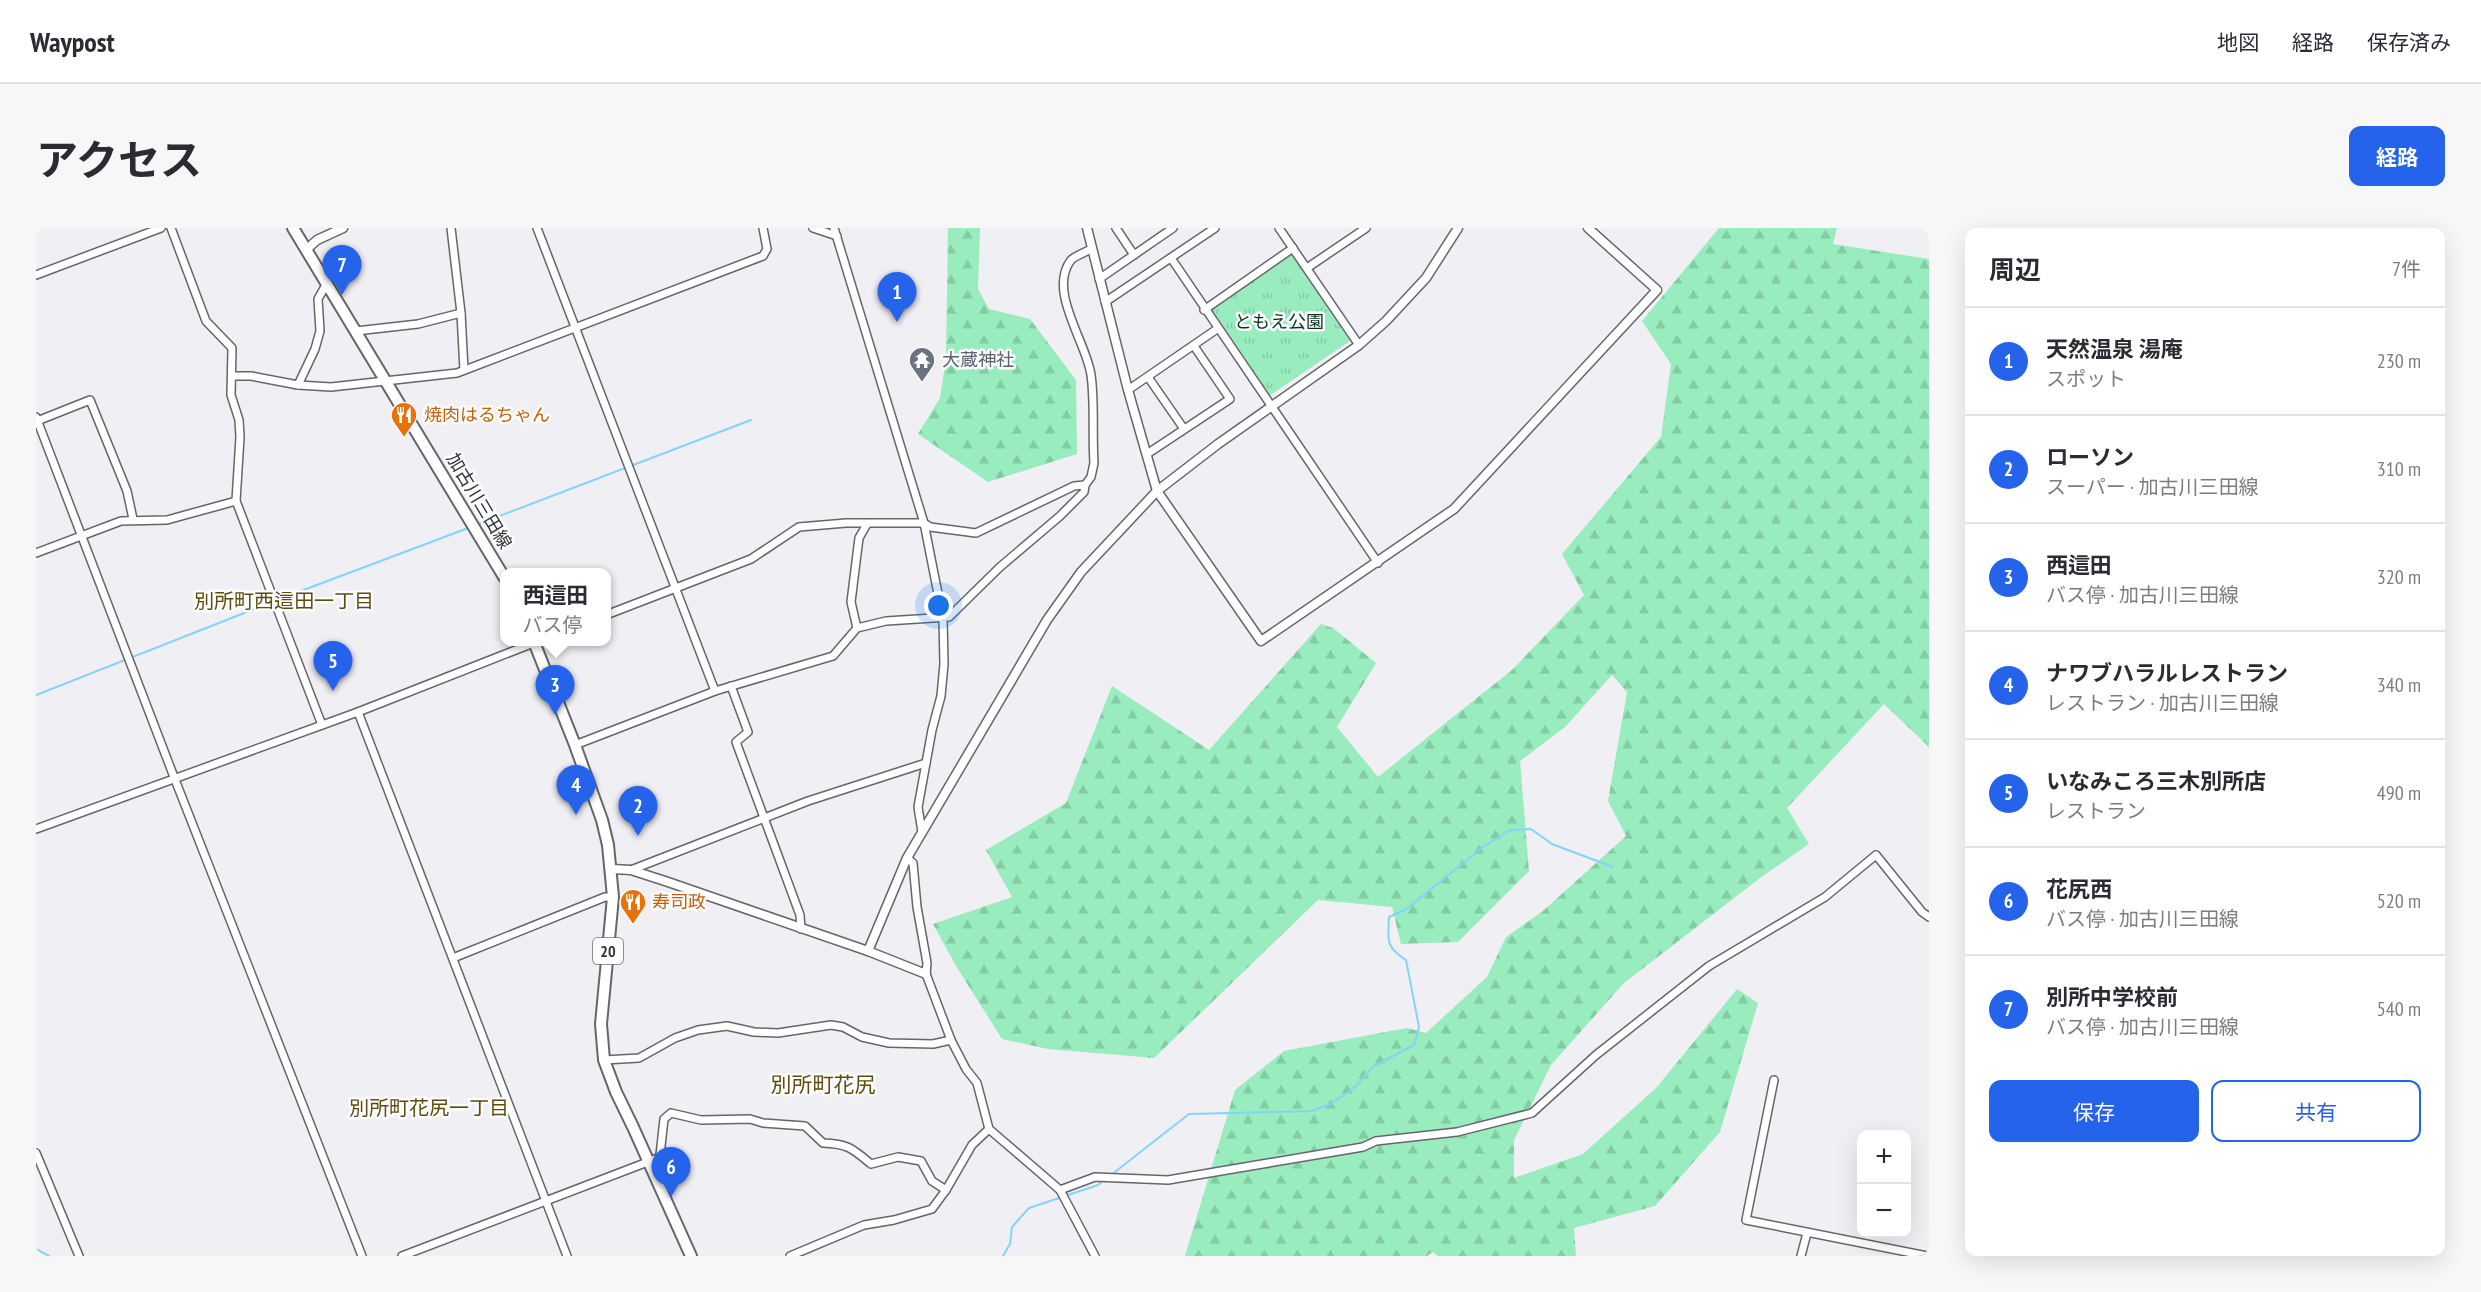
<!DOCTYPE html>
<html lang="ja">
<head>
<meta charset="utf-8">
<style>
  body { margin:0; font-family:"PT Sans Narrow","Noto Sans JP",sans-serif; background:#f7f7f7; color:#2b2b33 }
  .controls { position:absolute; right:18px; bottom:18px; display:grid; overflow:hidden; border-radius:12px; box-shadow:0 6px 24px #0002 }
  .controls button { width:54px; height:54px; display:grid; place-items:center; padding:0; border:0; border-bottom:2px solid #e1e1e2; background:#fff; color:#2b2b33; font:30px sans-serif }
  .you { position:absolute; left:903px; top:378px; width:21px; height:21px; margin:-15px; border:4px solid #fff; border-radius:50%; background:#1a73e8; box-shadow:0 0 0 9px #1a73e833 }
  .badge { display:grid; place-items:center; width:39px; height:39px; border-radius:50%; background:#2563eb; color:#fff; font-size:20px; font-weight:700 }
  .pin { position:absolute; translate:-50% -50px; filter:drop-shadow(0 2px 3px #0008) }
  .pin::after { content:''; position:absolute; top:32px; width:21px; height:18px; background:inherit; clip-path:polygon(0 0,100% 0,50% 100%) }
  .popup { position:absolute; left:464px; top:340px; width:111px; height:78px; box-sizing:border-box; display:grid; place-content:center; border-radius:12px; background:#fff; filter:drop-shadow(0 2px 4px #0005); font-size:20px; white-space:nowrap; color:#7c7c81 }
  .popup b { font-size:22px; color:#2b2b33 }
  .popup::after { content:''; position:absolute; left:50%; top:100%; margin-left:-12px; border:12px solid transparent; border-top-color:#fff }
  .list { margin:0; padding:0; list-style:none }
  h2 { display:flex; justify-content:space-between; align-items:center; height:78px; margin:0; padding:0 24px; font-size:26px }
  h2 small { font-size:20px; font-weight:400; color:#7c7c81 }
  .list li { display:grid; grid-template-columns:39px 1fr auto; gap:18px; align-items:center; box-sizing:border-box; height:108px; padding:0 24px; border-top:2px solid #e1e1e2 }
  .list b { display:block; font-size:22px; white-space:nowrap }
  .list p { margin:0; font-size:20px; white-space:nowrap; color:#7c7c81 }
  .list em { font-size:20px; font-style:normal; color:#7c7c81 }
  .actions { display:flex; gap:12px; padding:18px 24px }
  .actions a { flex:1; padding:14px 0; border:2px solid #2563eb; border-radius:12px; text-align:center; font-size:21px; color:#2563eb }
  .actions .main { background:#2563eb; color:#fff }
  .map { position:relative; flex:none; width:1893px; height:1028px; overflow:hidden; border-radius:12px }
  header { display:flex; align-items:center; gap:36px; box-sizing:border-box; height:84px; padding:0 30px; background:#fff; border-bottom:2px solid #e1e1e2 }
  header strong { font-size:28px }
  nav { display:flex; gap:33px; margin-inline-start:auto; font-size:21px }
  .intro { display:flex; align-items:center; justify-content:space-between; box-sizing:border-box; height:144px; padding:0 36px }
  h1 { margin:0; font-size:42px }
  .button { padding:15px 27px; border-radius:12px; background:#2563eb; color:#fff; font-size:21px; font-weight:700 }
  main { display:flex; gap:36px; padding:0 36px }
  aside { flex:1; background:#fff; border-radius:12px; box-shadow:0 6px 24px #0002 }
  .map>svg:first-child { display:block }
  .forest { fill:url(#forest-firs) }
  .park { fill:url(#park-tufts) }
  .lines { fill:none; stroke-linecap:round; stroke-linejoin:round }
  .stream { stroke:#84d3f9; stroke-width:2 }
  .minor-casing { stroke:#65666a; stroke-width:10 }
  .tertiary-casing { stroke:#65666a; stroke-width:11 }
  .primary-casing { stroke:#65666a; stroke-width:14 }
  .minor { stroke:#fff; stroke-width:7 }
  .tertiary { stroke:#fff; stroke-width:8 }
  .primary { stroke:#fff; stroke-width:10 }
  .labels { text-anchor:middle; stroke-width:5; stroke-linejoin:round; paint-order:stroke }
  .shield { fill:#fcfdff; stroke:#6f7072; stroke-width:1.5 }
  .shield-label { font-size:16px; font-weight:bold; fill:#333335 }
  .park-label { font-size:18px; fill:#07331f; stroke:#fcfdff }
  .worship-label { font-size:18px; fill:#5b616d; stroke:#fcfdff; text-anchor:start }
  .food-label { font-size:18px; fill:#c56008; stroke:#fcfdff; text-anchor:start }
  .street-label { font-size:18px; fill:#333335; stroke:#fcfdff }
  .neighbourhood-label { font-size:20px; fill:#5f4c0d; stroke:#fcfdff }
  .quarter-label { font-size:21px; fill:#5f4c0d; stroke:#fcfdff }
</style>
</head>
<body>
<header>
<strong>Waypost</strong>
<nav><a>地図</a><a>経路</a><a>保存済み</a></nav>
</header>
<div class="intro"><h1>アクセス</h1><a class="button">経路</a></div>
<main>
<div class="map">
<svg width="1893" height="1028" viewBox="0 0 1893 1028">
  <defs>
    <pattern id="forest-firs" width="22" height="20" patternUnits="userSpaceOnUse" patternTransform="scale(1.5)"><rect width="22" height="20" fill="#98ecbd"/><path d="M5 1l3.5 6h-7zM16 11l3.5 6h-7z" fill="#83cba3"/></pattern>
    <pattern id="park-tufts" width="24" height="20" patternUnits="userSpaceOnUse" patternTransform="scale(1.5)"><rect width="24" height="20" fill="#98ecbd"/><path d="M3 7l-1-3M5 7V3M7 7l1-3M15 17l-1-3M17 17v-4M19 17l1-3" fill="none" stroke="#83cba3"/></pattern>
  </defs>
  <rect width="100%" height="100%" fill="#efeff4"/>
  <g class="forest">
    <polygon points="912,0 944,0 942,61 953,81 994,91 1040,152 1041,226 952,254 882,206 904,170 910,130"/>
    <polygon points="1683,0 1801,0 1797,16 1893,31 1893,519 1848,476 1751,580 1773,616 1724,650 1588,755 1515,837 1478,912 1478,950 1547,926 1621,859 1701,761 1722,775 1684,904 1619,978 1538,1000 1540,1028 1402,1028 1397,1024 1391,1028 1149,1028 1199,862 1248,823 1371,800 1390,805 1451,749 1470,709 1507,683 1590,608 1572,573 1591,464 1576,447 1529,499 1484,533 1493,643 1422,714 1365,716 1356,679 1282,672 1118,830 1012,821 966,811 920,738 897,696 976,669 950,622 1030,575 1076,458 1173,522 1285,396 1297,400 1340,435 1301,499 1342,549 1476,442 1548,367 1526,326 1625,209 1635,136 1606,93"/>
  </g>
  <polygon class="park" points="1255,25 1314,113 1233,168 1176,82"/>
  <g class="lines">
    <g class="stream">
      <polyline points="440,297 715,192"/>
      <polyline points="241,372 435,299"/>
      <polyline points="0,467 236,374"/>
      <path d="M1075,947l78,-61 122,-3 20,-7 24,-17 18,-20 41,-22 5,-18 -13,-67c-21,-13 -18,-20 -17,-43l16,-7 78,-63 27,-17 21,-1 21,15 61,23"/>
      <polyline points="0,1021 13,1028"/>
      <polyline points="967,1028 974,1016 976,999 993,980 1062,957 1068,952"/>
    </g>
    <g class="minor-casing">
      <g id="minor">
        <polyline points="135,0 170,93 196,120 195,167 203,192 204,209 200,273 286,497"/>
        <polyline points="415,0 425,85 428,142"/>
        <polyline points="501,0 679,463"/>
        <polyline points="777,0 801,8"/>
        <polyline points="798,0 888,295 907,391 908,436 905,468 896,502 882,579 886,604"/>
        <polyline points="1080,0 1098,27"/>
        <polyline points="1243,0 1323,117"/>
        <polyline points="1135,30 1342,335"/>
        <polyline points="1271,40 1330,0"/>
        <polyline points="0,47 125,0"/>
        <polyline points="1063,51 1137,0"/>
        <polyline points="1069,74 1179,0"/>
        <polyline points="1168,82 1257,20"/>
        <polyline points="320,103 382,96 425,85"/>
        <polyline points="196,148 215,148 262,157 295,159 421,145 727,28 731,21 727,0"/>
        <polyline points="1112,149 1148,201"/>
        <polyline points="262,157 279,121 284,103 282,71 291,55"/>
        <polyline points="1092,162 1181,101"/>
        <polyline points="0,189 138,549 326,1028"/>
        <polyline points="1,193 54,172 91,263 97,291"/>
        <polyline points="1111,226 1194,171 1158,118"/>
        <polyline points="0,325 85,293 131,292 200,273"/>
        <path d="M570,387l145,-56 48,-32 47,-4h78l6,4 46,6 98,-47 11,-1 6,-8 3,-14c-2,-29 1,-60 -3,-88 -4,-32 -44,-84 -20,-115 4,-4 15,-8 20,-11"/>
        <polyline points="821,400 815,374 823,310 831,296"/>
        <polyline points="695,458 712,504 700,514 764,687 765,701"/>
        <polyline points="322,484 531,1028"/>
        <polyline points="539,517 679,463 797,428 821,400 850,393 913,389 964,339 1024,288 1048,264 1049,257"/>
        <polyline points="0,601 322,484 500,414"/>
        <polyline points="871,630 877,635 881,679 891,735 890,746 915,812 930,841 941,855 953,901 1024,962 1059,1028"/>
        <polyline points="595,642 772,573 890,535"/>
        <polyline points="417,730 569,669 577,669"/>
        <polyline points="568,832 603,830 639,810 662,802 691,798 718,804 742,805 795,797 807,799 826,809 853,815 897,816 915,812"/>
        <polyline points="1738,852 1710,992 1891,1028"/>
        <polyline points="0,925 43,1028"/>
        <polyline points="1024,962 1059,949 1132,952 1327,919 1340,913 1421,904 1496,885 1560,827 1673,738 1789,669 1840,627 1886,684 1893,689"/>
        <path d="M366,1028l256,-98 2,-3 4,-36 7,-6 30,7 49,-1 13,4 42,3 18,17c25,1 29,5 48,21l27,-7 23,4 11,20 14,9 26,-45 17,-16"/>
        <polyline points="754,1028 828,997 858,992 896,981 910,962"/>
        <polyline points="1765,1028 1771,1005"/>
      </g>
    </g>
    <g class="tertiary-casing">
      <g id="tertiary">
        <polyline points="1051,0 1092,162 1121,263 1225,413 1418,281 1621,62 1552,0"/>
        <polyline points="271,21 281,12 307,0"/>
        <polyline points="576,641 595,642 632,654 832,723 890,746"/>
        <polyline points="832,723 871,630 1011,392 1045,344 1121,263 1182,216 1323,117 1350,93 1390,50 1422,0"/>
      </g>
    </g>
    <g class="primary-casing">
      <g id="primary">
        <polyline points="257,0 468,349"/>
        <polyline points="498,414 539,517 566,592 572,617 577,669 565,796 568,832 580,864 597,899 655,1028"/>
      </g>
    </g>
    <use href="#minor" class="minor"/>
    <use href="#tertiary" class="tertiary"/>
    <use href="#primary" class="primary"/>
  </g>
  <defs>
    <g id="temple-pin" transform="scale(1.35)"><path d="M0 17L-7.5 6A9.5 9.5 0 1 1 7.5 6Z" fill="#6b7280" stroke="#fcfdff"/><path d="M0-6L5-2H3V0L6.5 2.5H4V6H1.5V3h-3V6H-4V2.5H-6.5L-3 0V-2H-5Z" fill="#fff"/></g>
    <g id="restaurant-pin" transform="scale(1.35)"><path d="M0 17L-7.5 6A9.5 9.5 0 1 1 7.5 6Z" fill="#e8710a" stroke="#fcfdff"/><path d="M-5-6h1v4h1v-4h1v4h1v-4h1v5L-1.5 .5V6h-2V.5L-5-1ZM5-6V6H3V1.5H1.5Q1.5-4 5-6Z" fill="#fff"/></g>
  </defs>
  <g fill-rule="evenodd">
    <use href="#temple-pin" x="886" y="132"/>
    <use href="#restaurant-pin" x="368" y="187"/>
    <use href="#restaurant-pin" x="597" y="674"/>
  </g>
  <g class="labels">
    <rect class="shield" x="557" y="710" width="30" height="26" rx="4.5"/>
    <g class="shield-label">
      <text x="572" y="729">20</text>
    </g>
    <g class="park-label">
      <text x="1243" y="100">ともえ公園</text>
    </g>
    <g class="worship-label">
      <text x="906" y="138">大蔵神社</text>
    </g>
    <g class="food-label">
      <text x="388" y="193">焼肉はるちゃん</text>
      <text x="616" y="680">寿司政</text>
    </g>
    <g class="street-label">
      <text transform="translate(443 273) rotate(59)" y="6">加古川三田線</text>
    </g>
    <g class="neighbourhood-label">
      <text x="248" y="380">別所町西這田一丁目</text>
      <text x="393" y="887">別所町花尻一丁目</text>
    </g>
    <g class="quarter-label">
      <text x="787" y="864">別所町花尻</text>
    </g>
  </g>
</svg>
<div class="controls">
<button>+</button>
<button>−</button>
</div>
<div class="you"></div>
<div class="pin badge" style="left:861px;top:94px">1</div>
<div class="pin badge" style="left:602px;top:608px">2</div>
<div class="pin badge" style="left:519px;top:487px">3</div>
<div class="popup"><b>西這田</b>バス停</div>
<div class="pin badge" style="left:540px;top:587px">4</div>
<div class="pin badge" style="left:297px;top:463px">5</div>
<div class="pin badge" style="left:635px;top:969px">6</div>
<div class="pin badge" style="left:306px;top:67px">7</div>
</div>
<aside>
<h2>周辺<small>7件</small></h2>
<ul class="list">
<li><span class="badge">1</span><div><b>天然温泉 湯庵</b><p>スポット</p></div><em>230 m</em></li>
<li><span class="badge">2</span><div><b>ローソン</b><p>スーパー · 加古川三田線</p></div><em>310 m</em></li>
<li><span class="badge">3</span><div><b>西這田</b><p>バス停 · 加古川三田線</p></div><em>320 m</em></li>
<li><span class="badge">4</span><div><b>ナワブハラルレストラン</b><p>レストラン · 加古川三田線</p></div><em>340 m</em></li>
<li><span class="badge">5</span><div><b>いなみころ三木別所店</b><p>レストラン</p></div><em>490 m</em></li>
<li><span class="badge">6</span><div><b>花尻西</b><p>バス停 · 加古川三田線</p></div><em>520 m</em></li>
<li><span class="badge">7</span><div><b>別所中学校前</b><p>バス停 · 加古川三田線</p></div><em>540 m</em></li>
</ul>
<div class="actions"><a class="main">保存</a><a>共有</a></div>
</aside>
</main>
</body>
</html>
